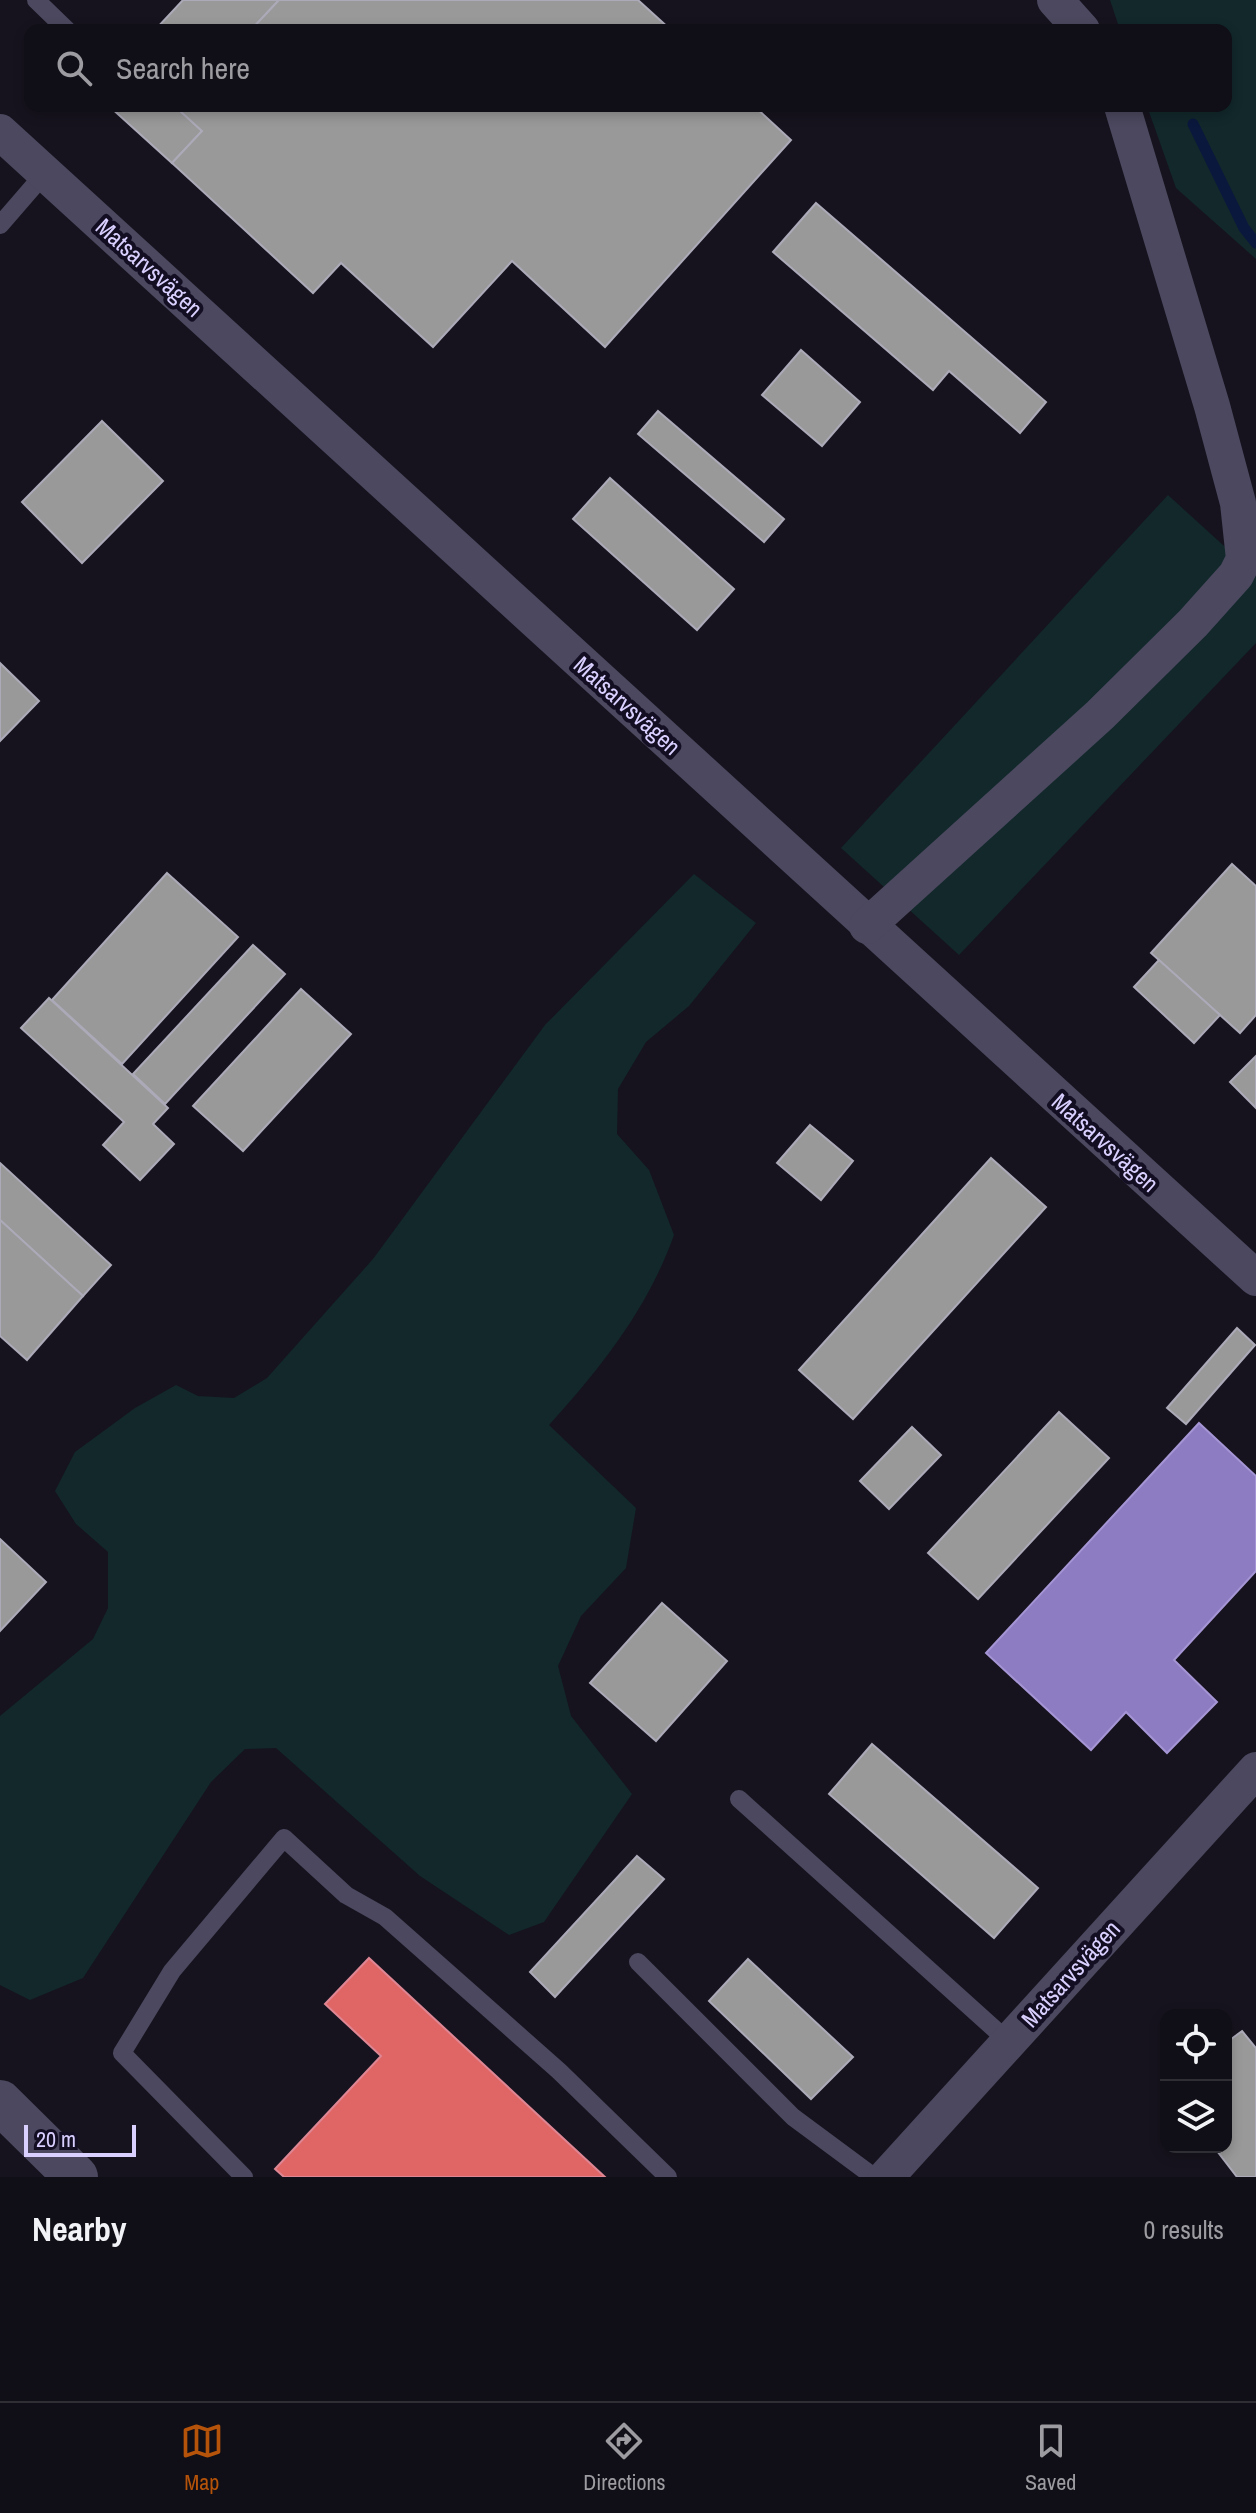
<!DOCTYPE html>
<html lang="en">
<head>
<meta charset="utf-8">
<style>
  body { margin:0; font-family:"Archivo Narrow",sans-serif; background:#19171f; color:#f1f3f6 }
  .controls { position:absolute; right:24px; bottom:24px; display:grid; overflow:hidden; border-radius:16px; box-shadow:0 4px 12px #0003 }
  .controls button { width:72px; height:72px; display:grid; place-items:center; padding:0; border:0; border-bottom:2px solid #302e35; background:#100e16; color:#f1f3f6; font:40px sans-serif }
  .scale { position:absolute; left:24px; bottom:20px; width:112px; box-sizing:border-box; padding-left:8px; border:4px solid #dad0ff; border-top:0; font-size:22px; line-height:28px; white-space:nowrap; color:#dad0ff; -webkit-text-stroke:6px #140e23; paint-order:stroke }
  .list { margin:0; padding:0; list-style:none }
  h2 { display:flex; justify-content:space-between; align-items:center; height:104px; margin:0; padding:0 32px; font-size:34px }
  h2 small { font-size:26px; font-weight:400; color:#9c9ca1 }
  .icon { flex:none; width:44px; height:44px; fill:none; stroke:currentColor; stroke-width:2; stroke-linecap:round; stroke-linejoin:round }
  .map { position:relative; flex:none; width:1256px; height:2177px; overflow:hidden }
  .search { position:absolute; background:#100e16; box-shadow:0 4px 12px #0003; left:24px; right:24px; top:24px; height:88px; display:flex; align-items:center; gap:20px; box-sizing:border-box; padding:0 28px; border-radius:16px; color:#9c9ca1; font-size:30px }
  .sheet { height:224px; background:#100e16 }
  nav { display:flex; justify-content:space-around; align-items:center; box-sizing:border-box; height:112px; border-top:2px solid #302e35; background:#100e16; font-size:22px; color:#9c9ca1 }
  nav a { display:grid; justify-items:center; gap:4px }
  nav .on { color:#b45309 }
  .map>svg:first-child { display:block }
  .green { fill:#12282b }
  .shops { fill:#e06666; stroke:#de8694; stroke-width:2 }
  .offices { fill:#8e7cc3; stroke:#a595d5; stroke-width:2 }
  .industry { fill:#999; stroke:#acaab8; stroke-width:2 }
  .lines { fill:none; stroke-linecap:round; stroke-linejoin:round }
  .stream { stroke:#0b183d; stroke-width:11 }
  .service { stroke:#4b485f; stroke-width:18 }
  .minor { stroke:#4b485f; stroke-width:36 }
  .tertiary { stroke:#4b485f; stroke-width:44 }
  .labels { text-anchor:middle; stroke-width:8; stroke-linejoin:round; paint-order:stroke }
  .street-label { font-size:24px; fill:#dad0ff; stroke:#140e23 }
</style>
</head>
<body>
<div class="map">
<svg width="1256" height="2177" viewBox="0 0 1256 2177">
  <rect width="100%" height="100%" fill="#16131e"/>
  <g class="green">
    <polygon points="1110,0 1256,0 1256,259 1176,188 1147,106 1226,106 1226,30 1120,30"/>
    <polygon points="1168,495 1256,575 1256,643 959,955 841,848"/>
    <path d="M694,874l62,49 -67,83 -43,36 -28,47 -1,45 32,36 25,65c-26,73 -73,133 -125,190l87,83 -10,60 -45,48 -23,50 13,50 61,78 -88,128 -35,13 -89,-59 -144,-128 -31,1 -34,33 -128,196 -53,22 -30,-15v-269l93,-77 15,-31v-56l-32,-28 -21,-33 20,-39 60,-44 41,-23 22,11 36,2 33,-20 106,-119 172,-234z"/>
  </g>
  <polygon class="shops" points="369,1958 468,2050 605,2177 284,2177 275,2169 381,2056 325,2004"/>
  <polygon class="offices" points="1199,1423 1256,1476 1256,1571 1174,1660 1217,1702 1167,1753 1126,1712 1091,1750 986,1653"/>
  <g class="industry">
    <polygon points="183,0 279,0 251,30 155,30"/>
    <polygon points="279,0 638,0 671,30 251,30"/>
    <polygon points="109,106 181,106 178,109 202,131 172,163"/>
    <polygon points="181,106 754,106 791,140 605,347 512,261 433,347 341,263 313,293 172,163 202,131 178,109"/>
    <polygon points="816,203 1046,402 1020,433 949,371 933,390 773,252"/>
    <polygon points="801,350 860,402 822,446 762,395"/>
    <polygon points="658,411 784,519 764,542 638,434"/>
    <polygon points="102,421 163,481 82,563 22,502"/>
    <polygon points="610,478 734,589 697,630 573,519"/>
    <polygon points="0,663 39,701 0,741"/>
    <polygon points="1232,864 1256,886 1256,1015 1240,1033 1151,953"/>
    <polygon points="167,873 238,937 122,1064 52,1000"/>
    <polygon points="253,945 285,974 165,1104 133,1074"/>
    <polygon points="1159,960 1220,1015 1194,1043 1134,987"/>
    <polygon points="301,989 351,1034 243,1151 193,1106"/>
    <polygon points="49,998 168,1108 153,1124 174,1144 140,1180 103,1145 124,1122 21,1028"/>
    <polygon points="1256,1056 1256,1108 1230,1082"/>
    <polygon points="810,1125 853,1161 821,1200 777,1163"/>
    <polygon points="991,1158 1046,1207 853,1419 799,1370"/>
    <polygon points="0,1163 111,1265 83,1296 0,1220"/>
    <polygon points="0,1220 83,1296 27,1360 0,1336"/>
    <polygon points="1237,1328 1255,1345 1186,1424 1167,1408"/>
    <polygon points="1059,1412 1109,1458 978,1599 928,1553"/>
    <polygon points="912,1427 941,1455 889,1509 860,1481"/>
    <polygon points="0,1539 46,1582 0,1631"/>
    <polygon points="662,1603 727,1661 656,1741 590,1683"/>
    <polygon points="872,1744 1038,1888 994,1938 829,1794"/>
    <polygon points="637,1856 664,1879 555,1997 530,1972"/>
    <polygon points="748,1959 853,2057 811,2099 709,2001"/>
    <polygon points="1242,2031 1256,2048 1256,2177 1237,2177 1214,2147 1226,2147 1226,2043"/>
  </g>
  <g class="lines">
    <polyline class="stream" points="1193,124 1244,228 1256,243"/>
    <g class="service">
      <polyline points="36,0 67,30"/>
      <polyline points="0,225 45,173"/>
      <polyline points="739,1799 1009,2042"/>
      <polyline points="638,1962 793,2117 874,2177"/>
      <polyline points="244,2177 122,2053 172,1971 284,1838 346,1895 385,1917 559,2071 668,2177"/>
    </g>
    <g class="minor">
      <polyline points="1055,0 1082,30"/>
      <polyline points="0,132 1256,1278"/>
      <polyline points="867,926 1100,715 1193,623 1236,575 1244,559 1238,503 1212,406 1122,106"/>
      <polyline points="886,2177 1256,1770"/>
    </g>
    <polyline class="tertiary" points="0,2102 76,2177"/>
  </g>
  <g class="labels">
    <g class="street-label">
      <text transform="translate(149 268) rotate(42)" y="8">Matsarvsvägen</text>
      <text transform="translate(627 706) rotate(42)" y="8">Matsarvsvägen</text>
      <text transform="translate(1105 1143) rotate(42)" y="8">Matsarvsvägen</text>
      <text transform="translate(1071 1974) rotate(-48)" y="8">Matsarvsvägen</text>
    </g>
  </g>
</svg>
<div class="controls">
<button><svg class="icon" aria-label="locate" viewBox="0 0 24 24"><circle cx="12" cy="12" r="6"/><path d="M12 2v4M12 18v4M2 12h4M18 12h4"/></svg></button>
<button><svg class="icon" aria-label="layers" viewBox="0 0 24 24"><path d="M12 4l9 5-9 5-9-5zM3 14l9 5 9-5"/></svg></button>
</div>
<div class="scale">20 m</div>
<div class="search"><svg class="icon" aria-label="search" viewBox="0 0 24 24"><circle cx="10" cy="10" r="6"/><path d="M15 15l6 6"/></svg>Search here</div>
</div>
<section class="sheet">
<h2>Nearby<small>0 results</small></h2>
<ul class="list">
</ul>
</section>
<nav>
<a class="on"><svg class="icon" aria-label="map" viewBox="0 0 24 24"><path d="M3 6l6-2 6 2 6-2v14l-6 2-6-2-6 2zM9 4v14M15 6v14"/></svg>Map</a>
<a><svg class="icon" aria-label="directions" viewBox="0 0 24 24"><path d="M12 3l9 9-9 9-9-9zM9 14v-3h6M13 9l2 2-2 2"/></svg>Directions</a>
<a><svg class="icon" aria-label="saved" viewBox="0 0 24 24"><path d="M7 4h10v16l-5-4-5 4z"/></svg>Saved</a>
</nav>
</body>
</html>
